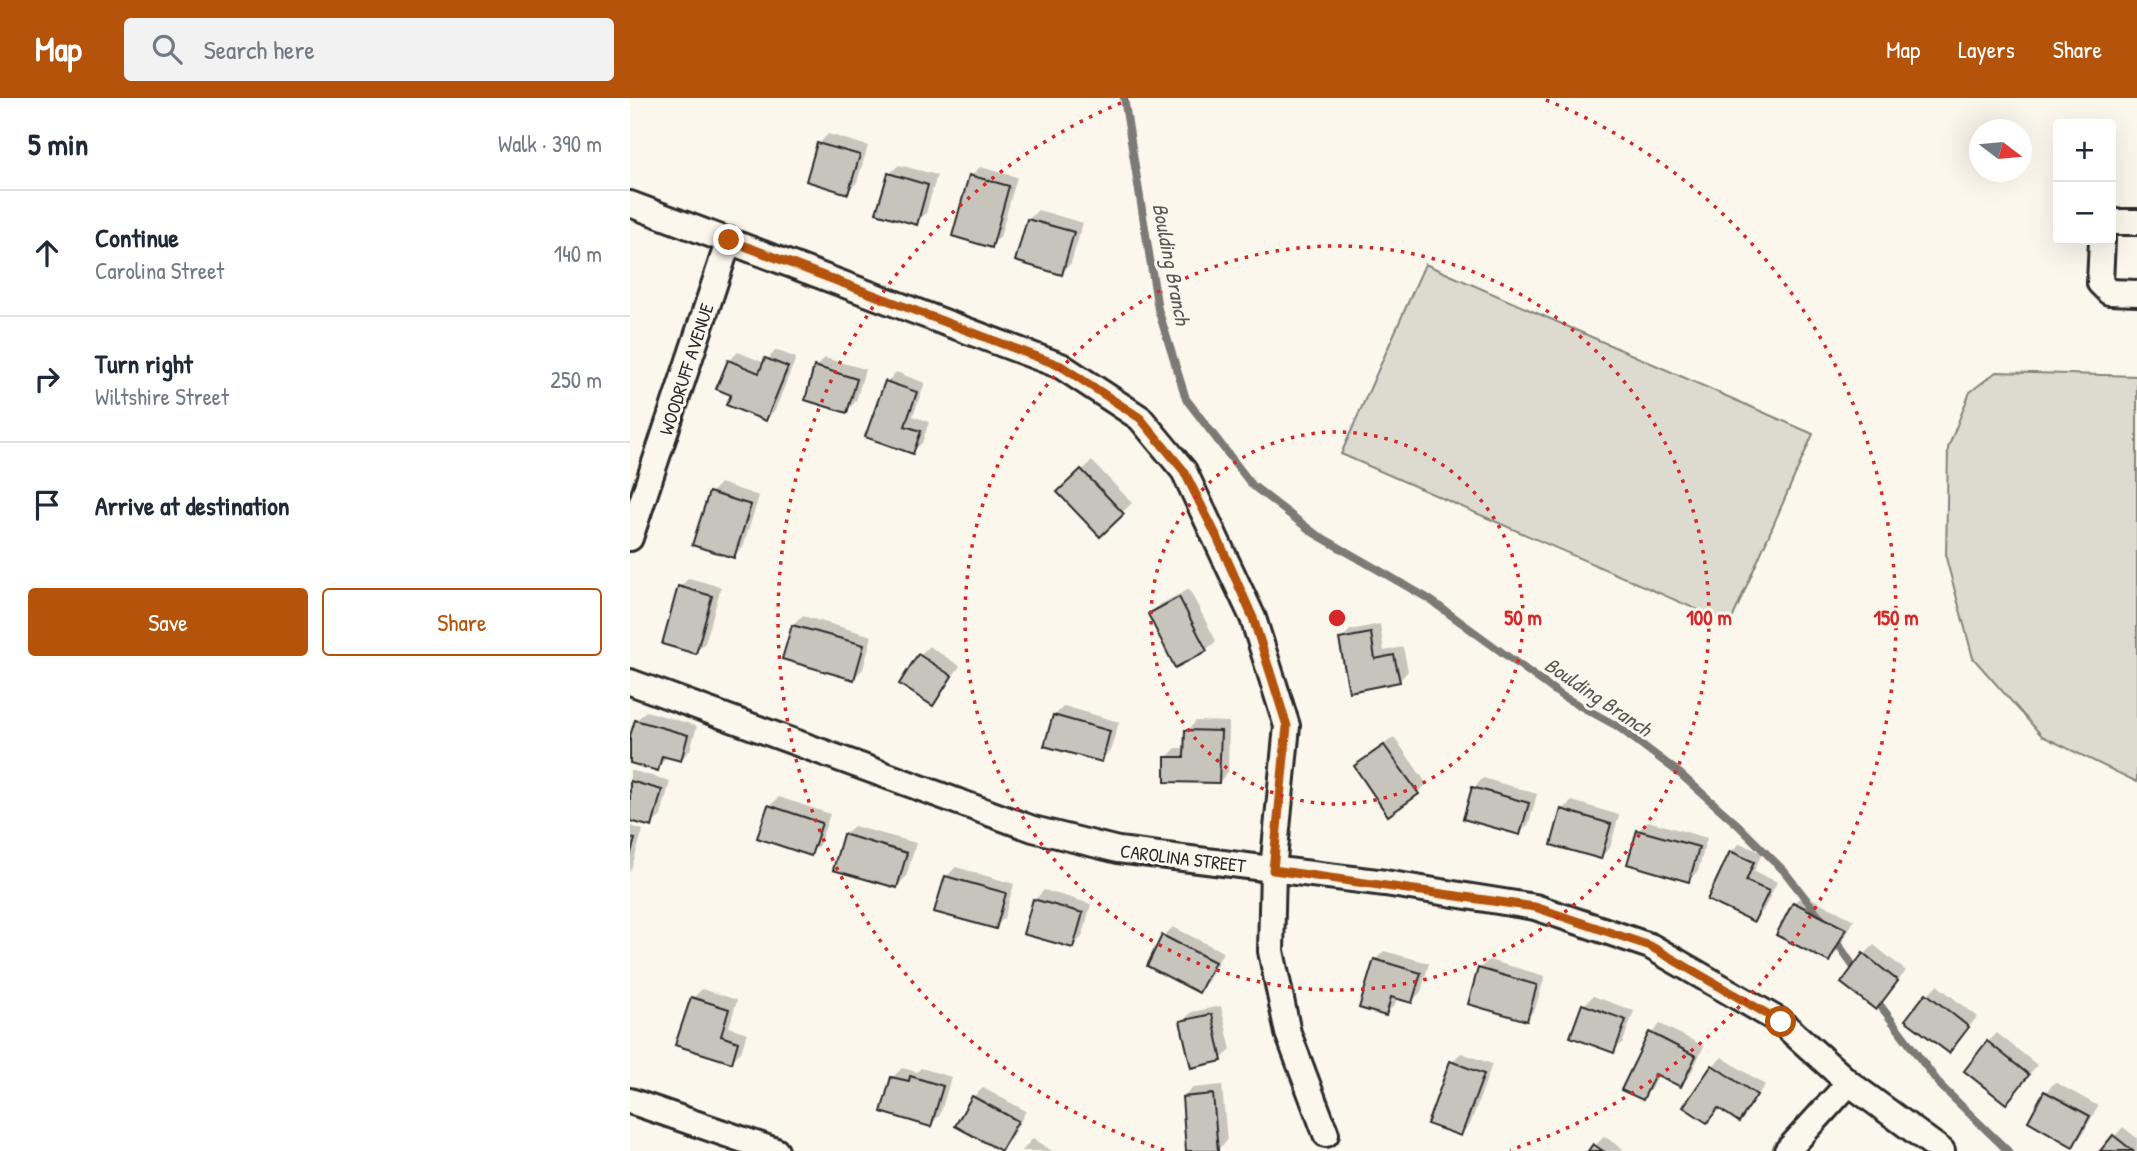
<!DOCTYPE html>
<html lang="en">
<head>
<meta charset="utf-8">
<style>
  body { margin:0; font-family:"Patrick Hand",sans-serif; background:#f2f2f3; color:#1f2937 }
  .controls { position:absolute; right:21px; top:21px; display:grid; overflow:hidden; border-radius:7px; box-shadow:0 7px 28px #0002 }
  .controls button { width:63px; height:63px; display:grid; place-items:center; padding:0; border:0; border-bottom:2px solid #e0e1e3; background:#fff; color:#1f2937; font:35px sans-serif }
  .compass { position:absolute; left:1339px; top:21px; width:63px; height:63px; border-radius:50%; background:#fff; box-shadow:0 7px 28px #0002; rotate:106deg }
  .stop { position:absolute; width:21px; height:21px; margin:-16px; border:5px solid #b45309; border-radius:50%; background:#fff }
  .stop.end { background:#b45309; border-color:#fff; box-shadow:0 2px 7px #0008 }
  .list { margin:0; padding:0; list-style:none }
  h2 { display:flex; justify-content:space-between; align-items:center; height:91px; margin:0; padding:0 28px; font-size:30px }
  h2 small { font-size:23px; font-weight:400; color:#747a83 }
  .list li { display:grid; grid-template-columns:46px 1fr auto; gap:21px; align-items:center; box-sizing:border-box; height:126px; padding:0 28px; border-top:2px solid #e0e1e3 }
  .list b { display:block; font-size:26px; white-space:nowrap }
  .list p { margin:0; font-size:23px; white-space:nowrap; color:#747a83 }
  .list em { font-size:23px; font-style:normal; color:#747a83 }
  .actions { display:flex; gap:14px; padding:21px 28px }
  .actions a { flex:1; padding:16px 0; border:2px solid #b45309; border-radius:7px; text-align:center; font-size:24px; color:#b45309 }
  .actions .main { background:#b45309; color:#fff }
  .icon { flex:none; width:38px; height:38px; fill:none; stroke:currentColor; stroke-width:2; stroke-linecap:round; stroke-linejoin:round }
  .map { position:relative; flex:none; width:1507px; height:1053px; overflow:hidden }
  header { display:flex; align-items:center; gap:42px; box-sizing:border-box; height:98px; padding:0 35px; background:#b45309; color:#fff }
  header strong { font-size:33px }
  nav { display:flex; gap:38px; margin-inline-start:auto; font-size:24px }
  .search { width:490px; height:63px; background:#f2f2f3; display:flex; align-items:center; gap:18px; box-sizing:border-box; padding:0 24px; border-radius:7px; color:#747a83; font-size:26px }
  main { display:flex }
  aside { flex:1; background:#fff }
  .map>svg:first-child { display:block }
  .green { fill:#dddad0; stroke:#84827e; stroke-width:2 }
  .shadow { fill:#0003 }
  .lines { fill:none; stroke-linecap:round; stroke-linejoin:round }
  .stream { stroke:#7b7a75; stroke-width:8 }
  .building { fill:#c7c4bc; stroke:#2b2b2b; stroke-width:2 }
  .minor-casing { stroke:#2b2b2b; stroke-width:30 }
  .minor { stroke:#fbf7ec; stroke-width:24 }
  .route { stroke:#b45309; stroke-width:9 }
  .ring { fill:none; stroke:#d62828; stroke-width:3.5; stroke-dasharray:3.5 7 }
  .labels { text-anchor:middle; stroke-width:6; stroke-linejoin:round; paint-order:stroke }
  .street-label { font-size:19px; fill:#2b2b2b; stroke:#fbf7ec }
  .water-label { font-size:21px; font-style:italic; fill:#5a5956; stroke:#fbf7ec }
  .centre { fill:#d62828; stroke:#fbf7ec; stroke-width:3.5 }
  .ring-label { font-size:21px; text-anchor:middle; font-weight:bold; fill:#d62828; stroke:#fbf7ec; stroke-width:6; stroke-linejoin:round; paint-order:stroke }
</style>
</head>
<body>
<header>
<strong>Map</strong>
<div class="search"><svg class="icon" aria-label="search" viewBox="0 0 24 24"><circle cx="10" cy="10" r="6"/><path d="M15 15l6 6"/></svg>Search here</div>
<nav><a>Map</a><a>Layers</a><a>Share</a></nav>
</header>
<main>
<aside>
<h2>5 min<small>Walk · 390 m</small></h2>
<ul class="list">
<li><svg class="icon" aria-label="ahead" viewBox="0 0 24 24"><path d="M12 20V5M6 11l6-6 6 6"/></svg><div><b>Continue</b><p>Carolina Street</p></div><em>140 m</em></li>
<li><svg class="icon" aria-label="right" viewBox="0 0 24 24"><path d="M7 20v-9h11M14 6l5 5-5 5"/></svg><div><b>Turn right</b><p>Wiltshire Street</p></div><em>250 m</em></li>
<li><svg class="icon" aria-label="arrive" viewBox="0 0 24 24"><path d="M6 21V4h12l-3 4 3 4H6"/></svg><div><b>Arrive at destination</b></div></li>
</ul>
<div class="actions"><a class="main">Save</a><a>Share</a></div>
</aside>
<div class="map">
<svg width="1507" height="1053" viewBox="0 0 1507 1053">
  <rect width="100%" height="100%" fill="#fbf7ec"/>
  <filter id="ink" filterUnits="userSpaceOnUse"><feTurbulence type="fractalNoise" baseFrequency=".0143" numOctaves="2"/><feDisplacementMap in="SourceGraphic" scale="14" xChannelSelector="R" yChannelSelector="G"/><feConvolveMatrix kernelMatrix="1 2 1 2 8 2 1 2 1" color-interpolation-filters="sRGB"/></filter>
  <g filter="url(#ink)">
    <g class="green">
      <polygon points="795,166 1183,336 1100,526 711,356"/>
      <polygon points="1366,274 1507,278 1507,684 1412,638 1343,560 1316,460 1318,350 1340,294"/>
    </g>
    <g class="shadow">
      <polygon points="198,36 238,48 227,84 218,94 189,46"/>
      <polygon points="269,67 307,77 296,115 286,125 259,76"/>
      <polygon points="350,69 387,79 370,139 361,148 341,78"/>
      <polygon points="408,112 453,125 441,165 432,175 399,121"/>
      <polygon points="146,252 166,260 145,312 135,321 103,296 99,263 108,254 135,265"/>
      <polygon points="195,260 235,271 226,303 217,313 186,269"/>
      <polygon points="266,274 295,285 283,318 299,324 292,345 282,354 257,284"/>
      <polygon points="462,363 502,405 470,436 430,394"/>
      <polygon points="90,385 129,398 113,449 104,458 81,395"/>
      <polygon points="59,480 91,489 75,545 65,554 50,489"/>
      <polygon points="559,491 586,543 576,552 520,516 529,507"/>
      <polygon points="173,518 242,538 233,571 224,580 163,527"/>
      <polygon points="750,526 754,553 773,549 778,573 769,583 711,541 720,532"/>
      <polygon points="299,548 330,568 303,606 289,558"/>
      <polygon points="434,608 489,624 480,653 471,662 417,646 425,617"/>
      <polygon points="16,613 67,628 60,652 50,662 37,658 27,671 0,663 0,645 6,623"/>
      <polygon points="566,623 599,624 598,674 589,684 537,659 546,650 556,650 557,633"/>
      <polygon points="764,639 797,686 787,695 726,668"/>
      <polygon points="0,672 40,683 31,718 21,727 0,721"/>
      <polygon points="853,680 907,696 899,726 890,735 844,690"/>
      <polygon points="149,699 200,716 189,747 180,756 140,708"/>
      <polygon points="942,703 989,717 980,750 970,759 932,712"/>
      <polygon points="1018,723 1077,740 1068,773 1059,782 999,765 1009,732"/>
      <polygon points="0,728 13,732 0,775"/>
      <polygon points="224,728 286,745 276,779 267,788 214,737"/>
      <polygon points="1110,745 1132,755 1124,773 1147,784 1133,813 1124,822 1101,754"/>
      <polygon points="326,769 384,786 374,820 365,829 316,779"/>
      <polygon points="414,792 461,806 452,839 443,848 405,802"/>
      <polygon points="1173,796 1224,822 1208,852 1199,862 1164,805"/>
      <polygon points="543,829 593,854 578,883 569,892 534,838"/>
      <polygon points="1244,847 1276,873 1246,910 1234,857"/>
      <polygon points="754,853 799,865 791,894 782,903 767,899 765,907 755,916 745,862"/>
      <polygon points="859,862 915,878 905,911 896,921 849,871"/>
      <polygon points="1307,887 1347,919 1319,953 1297,897"/>
      <polygon points="72,891 107,902 99,929 117,935 111,954 101,963 63,900"/>
      <polygon points="963,898 1004,913 993,944 984,953 954,907"/>
      <polygon points="591,908 601,952 591,961 552,924 562,914"/>
      <polygon points="1030,926 1074,948 1060,977 1051,987 1029,976 1021,991 1012,1000 1021,936"/>
      <polygon points="1367,935 1407,967 1376,1004 1358,944"/>
      <polygon points="831,955 862,966 840,1027 830,1036 822,964"/>
      <polygon points="1092,959 1135,987 1109,1022 1090,1009 1077,1023 1083,968"/>
      <polygon points="272,970 287,974 291,970 321,979 310,1017 300,1027 263,979"/>
      <polygon points="1425,984 1468,1008 1452,1037 1443,1047 1400,1023 1416,994"/>
      <polygon points="592,987 597,1043 587,1052 558,1053 553,999 563,990"/>
      <polygon points="353,990 396,1013 380,1042 371,1051 343,999"/>
      <polygon points="1493,1029 1507,1040 1507,1053 1472,1053"/>
      <polygon points="974,1038 995,1053 961,1053"/>
      <polygon points="403,1040 422,1053 392,1053"/>
    </g>
    <g class="lines">
      <g class="stream">
        <polyline points="494,0 528,211 556,301 622,387 684,435 799,501 932,598 987,628 1048,674 1108,727 1154,773 1194,824"/>
        <polyline points="1203,838 1229,877"/>
        <polyline points="1244,899 1310,987 1378,1053"/>
      </g>
    </g>
    <g class="building">
      <polygon points="187,45 230,57 218,96 176,83"/>
      <polygon points="258,75 298,87 287,127 246,115"/>
      <polygon points="339,77 379,88 362,150 322,138"/>
      <polygon points="397,121 444,134 432,177 385,163"/>
      <polygon points="135,260 158,269 136,323 96,307 101,297 86,291 98,262 129,275"/>
      <polygon points="184,268 227,281 217,315 175,302"/>
      <polygon points="255,283 287,294 275,328 291,333 283,356 235,339"/>
      <polygon points="451,371 494,416 470,439 427,394"/>
      <polygon points="79,394 121,407 104,460 62,447"/>
      <polygon points="48,488 82,498 66,556 32,546"/>
      <polygon points="549,499 577,553 545,570 518,516"/>
      <polygon points="162,527 234,547 224,582 152,561"/>
      <polygon points="741,535 745,561 764,557 770,584 719,594 709,541"/>
      <polygon points="288,556 322,578 303,608 269,586"/>
      <polygon points="423,617 480,633 472,664 414,648"/>
      <polygon points="5,622 58,637 51,663 32,658 28,673 0,665 0,638"/>
      <polygon points="555,632 591,633 589,685 535,684 535,659 554,659"/>
      <polygon points="754,647 789,696 758,718 724,668"/>
      <polygon points="0,683 32,692 22,729 0,723"/>
      <polygon points="842,689 899,705 890,737 833,721"/>
      <polygon points="138,707 192,725 181,758 127,740"/>
      <polygon points="931,711 981,726 971,761 921,747"/>
      <polygon points="1007,732 1069,749 1059,784 997,766"/>
      <polygon points="213,736 277,755 267,790 203,772"/>
      <polygon points="0,740 5,741 0,758"/>
      <polygon points="1100,753 1124,764 1116,783 1139,793 1124,824 1077,802"/>
      <polygon points="315,778 376,795 366,831 304,814"/>
      <polygon points="403,801 453,815 443,850 393,836"/>
      <polygon points="1163,804 1216,831 1199,864 1146,837"/>
      <polygon points="532,837 585,864 569,895 517,868"/>
      <polygon points="1233,855 1268,883 1246,912 1211,885"/>
      <polygon points="744,861 791,875 782,905 761,899 756,918 729,910"/>
      <polygon points="848,870 907,887 897,923 838,906"/>
      <polygon points="1296,895 1339,929 1319,955 1275,922"/>
      <polygon points="61,899 99,911 91,938 108,944 102,965 45,947"/>
      <polygon points="952,906 996,922 984,955 940,939"/>
      <polygon points="582,916 592,963 561,970 550,923"/>
      <polygon points="1019,934 1066,958 1051,989 1025,976 1013,1002 991,992"/>
      <polygon points="1357,943 1399,977 1376,1006 1334,973"/>
      <polygon points="820,963 854,976 831,1038 797,1026"/>
      <polygon points="1082,967 1127,997 1109,1024 1088,1010 1077,1025 1053,1009"/>
      <polygon points="280,978 313,988 301,1029 251,1014 261,979 279,983"/>
      <polygon points="1414,993 1460,1018 1443,1049 1398,1023"/>
      <polygon points="583,996 588,1053 556,1053 552,999"/>
      <polygon points="342,998 388,1023 371,1053 325,1028"/>
      <polygon points="1483,1037 1503,1053 1470,1053"/>
      <polygon points="963,1046 973,1053 958,1053"/>
    </g>
    <g class="lines">
      <g class="minor-casing">
        <g id="minor">
          <polyline points="0,106 431,268 510,320 554,373 623,520 657,628 643,772 641,853 658,935 696,1036"/>
          <polyline points="1481,124 1507,124"/>
          <polyline points="1472,142 1470,185 1479,194 1507,195"/>
          <polyline points="0,440 99,142"/>
          <polyline points="0,584 403,731 488,752 755,785 905,809 1020,848 1151,924 1219,985 1312,1053"/>
          <polyline points="0,1003 146,1053"/>
          <polyline points="1157,1053 1219,985"/>
        </g>
      </g>
      <use href="#minor" class="minor"/>
    </g>
  </g>
  <g class="lines" filter="url(#ink)">
    <polyline class="route" points="99,142 431,268 510,320 554,373 588,441 623,520 657,628 643,772 905,809 1020,848 1151,924"/>
  </g>
  <g class="ring">
    <circle cx="707" cy="520" r="186"/>
    <circle cx="707" cy="520" r="372"/>
    <path d="M534 1052A559 559 0 0 1 498 2M916 2A559 559 0 0 1 880 1052"/>
  </g>
  <g class="labels">
    <g class="street-label">
      <text transform="translate(56 271) rotate(-72)" y="7">WOODRUFF AVENUE</text>
      <text transform="translate(553 760) rotate(7)" y="7">CAROLINA STREET</text>
    </g>
    <g class="water-label">
      <text transform="translate(541 166) rotate(79)" y="7">Boulding Branch</text>
      <text transform="translate(968 599) rotate(34)" y="7">Boulding Branch</text>
    </g>
  </g>
  <circle cx="707" cy="520" r="10" class="centre"/>
  <g class="ring-label">
    <text x="893" y="527">50 m</text>
    <text x="1079" y="527">100 m</text>
    <text x="1266" y="527">150 m</text>
  </g>
</svg>
<div class="controls">
<button>+</button>
<button>−</button>
</div>
<svg class="compass" viewBox="-18 -18 36 36"><path d="M0-13l5 13h-10z" fill="#e53935"/><path d="M0 13l5-13h-10z" fill="#747a83"/></svg>
<div class="stop" style="left:1151px;top:924px"></div>
<div class="stop end" style="left:99px;top:142px"></div>
</div>
</main>
</body>
</html>
